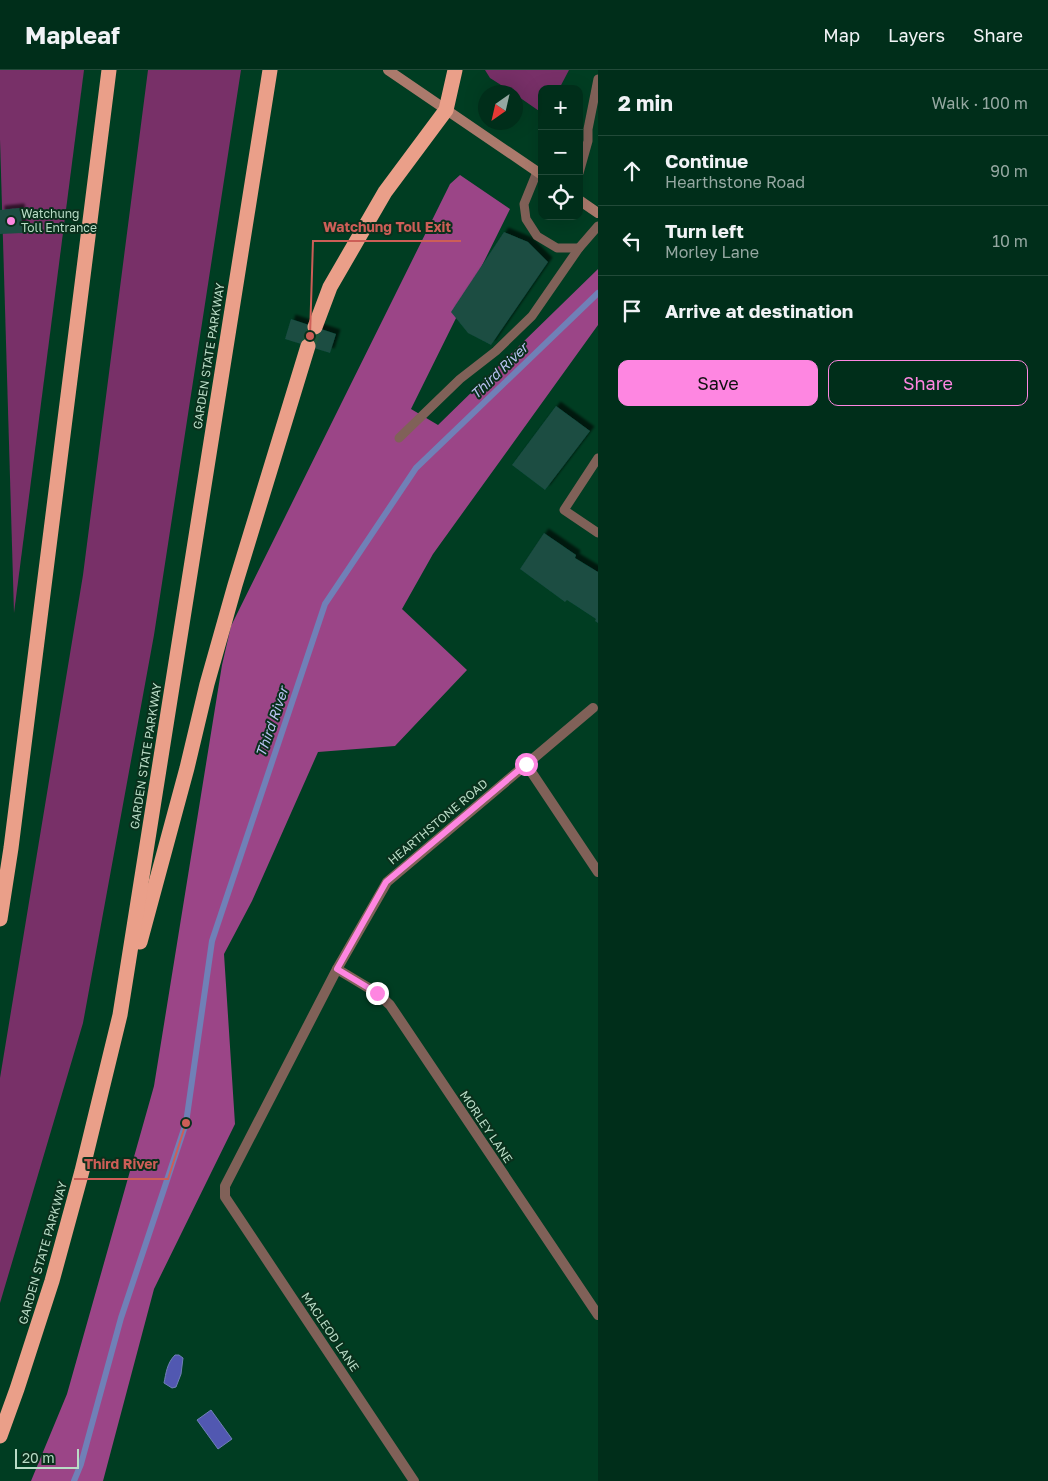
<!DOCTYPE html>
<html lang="en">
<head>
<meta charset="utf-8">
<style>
  body { margin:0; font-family:"Golos Text",sans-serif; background:#0e3a27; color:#f1f3f6 }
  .controls { position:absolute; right:15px; top:15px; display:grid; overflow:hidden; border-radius:10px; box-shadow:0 5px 20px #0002 }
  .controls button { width:45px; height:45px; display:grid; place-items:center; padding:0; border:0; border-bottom:1px solid #224a39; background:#002e1a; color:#f1f3f6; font:25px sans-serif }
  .compass { position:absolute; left:478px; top:15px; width:45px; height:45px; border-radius:50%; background:#002e1a; box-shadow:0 5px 20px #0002; rotate:214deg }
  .scale { position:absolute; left:15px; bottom:12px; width:64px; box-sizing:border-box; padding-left:5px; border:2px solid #b9dcc6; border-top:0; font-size:14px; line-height:18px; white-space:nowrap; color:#b9dcc6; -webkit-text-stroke:4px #09301c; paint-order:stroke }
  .stop { position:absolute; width:15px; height:15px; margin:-11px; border:4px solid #fe86e1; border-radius:50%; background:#fff }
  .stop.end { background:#fe86e1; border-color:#fff; box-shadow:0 1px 5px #0008 }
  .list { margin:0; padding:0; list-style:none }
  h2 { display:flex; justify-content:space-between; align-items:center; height:65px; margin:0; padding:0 20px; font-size:21px }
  h2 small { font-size:16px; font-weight:400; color:#95a8a2 }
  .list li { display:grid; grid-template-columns:32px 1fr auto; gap:15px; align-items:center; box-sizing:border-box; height:70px; padding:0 20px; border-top:1px solid #224a39 }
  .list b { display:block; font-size:19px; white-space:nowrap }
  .list p { margin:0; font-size:16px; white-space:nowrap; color:#95a8a2 }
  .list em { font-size:16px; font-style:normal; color:#95a8a2 }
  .actions { display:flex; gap:10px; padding:15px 20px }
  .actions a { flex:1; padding:11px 0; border:1px solid #fe86e1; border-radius:10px; text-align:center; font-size:18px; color:#fe86e1 }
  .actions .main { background:#fe86e1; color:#111 }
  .icon { flex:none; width:28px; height:28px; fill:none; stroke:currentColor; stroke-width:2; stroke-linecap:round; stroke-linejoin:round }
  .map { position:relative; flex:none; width:598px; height:1411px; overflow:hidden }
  header { display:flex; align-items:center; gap:30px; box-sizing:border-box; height:70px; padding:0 25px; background:#002e1a; border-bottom:1px solid #224a39 }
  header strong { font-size:24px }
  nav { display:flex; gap:28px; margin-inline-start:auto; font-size:18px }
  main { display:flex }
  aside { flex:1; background:#002e1a }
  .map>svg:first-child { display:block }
  .green { fill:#783068 }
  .forest { fill:#9b4587 }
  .water { fill:#5158b1; stroke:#7080b7 }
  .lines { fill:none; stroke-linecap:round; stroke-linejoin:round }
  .stream { stroke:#7080b7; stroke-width:6 }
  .building { fill:#1a4d43; filter:url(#shadow) }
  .highway-tunnel { stroke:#1c553b; stroke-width:15; stroke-dasharray:15 8; stroke-linecap:butt }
  .lane { stroke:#806158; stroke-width:9 }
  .street { stroke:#806158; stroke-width:10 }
  .secondary { stroke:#ab7a6c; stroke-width:10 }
  .highway { stroke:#ea9f89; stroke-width:15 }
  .route { stroke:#fe86e1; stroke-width:6 }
  .poi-dot { fill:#fe86e1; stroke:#09301c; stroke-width:2 }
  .labels { text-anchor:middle; stroke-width:4; stroke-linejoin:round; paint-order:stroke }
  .poi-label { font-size:12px; fill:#b9dcc6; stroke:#09301c; text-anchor:start }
  .street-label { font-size:12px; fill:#b9dcc6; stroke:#09301c }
  .water-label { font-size:14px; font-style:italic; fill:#b9c2f2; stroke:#09301c }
  .leader { fill:none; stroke:#cd5e57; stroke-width:2 }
  .callout-dot { fill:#cd5e57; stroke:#09301c; stroke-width:2 }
  .callout-label { font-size:14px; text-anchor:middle; font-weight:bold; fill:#cd5e57; stroke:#09301c; stroke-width:4; stroke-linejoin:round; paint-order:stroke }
</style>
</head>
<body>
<header>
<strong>Mapleaf</strong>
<nav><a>Map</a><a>Layers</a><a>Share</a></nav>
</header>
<main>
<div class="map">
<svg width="598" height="1411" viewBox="0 0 598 1411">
  <defs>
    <filter id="shadow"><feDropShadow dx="4.5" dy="-4.5" stdDeviation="1" flood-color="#0009"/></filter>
  </defs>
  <rect width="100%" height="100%" fill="#003d22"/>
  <g class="green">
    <polygon points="0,0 84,0 14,543 0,69"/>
    <polygon points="148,0 241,0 154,565 83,953 0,1233 0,1008 83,505"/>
    <polygon points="485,0 569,0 559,19 542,19 542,43 516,25 516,22 512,22 490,8"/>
  </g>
  <polygon class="forest" points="460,105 510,139 411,339 438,355 598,199 598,255 433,484 402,539 467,600 395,676 318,682 252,831 224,884 235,1054 154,1219 103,1411 31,1411 67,1324 154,1016 222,595 231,556 450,114"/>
  <g class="water">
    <path d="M175,1285h4l4,3 -2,16 -5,13 -4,1 -8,-5c2,-10 3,-20 11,-28z"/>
    <polygon points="211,1340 232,1369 218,1379 197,1350"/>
  </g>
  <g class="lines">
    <polyline class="stream" points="74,1411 81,1394 121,1248 186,1053 212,871 325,534 416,398 598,223"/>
  </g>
  <g class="building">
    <polygon points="20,138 23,163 0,164 0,140"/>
    <polygon points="504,162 528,172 548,192 491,275 468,263 451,242"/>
    <polygon points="291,249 336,264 330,283 285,269"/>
    <polygon points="556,336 590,361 545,420 512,395"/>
    <polygon points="544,463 576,485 575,488 598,502 598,553 595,551 596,549 567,530 565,532 520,499"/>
  </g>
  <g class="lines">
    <polyline class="highway-tunnel" points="308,276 315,257"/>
    <g class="lane">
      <polyline points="537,102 524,134 526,149 537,166 557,178 579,178"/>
      <polyline points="579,103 588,71 588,59 598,9"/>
      <polyline points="399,368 460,309 496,281 532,246 579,178 598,156"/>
      <polyline points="598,388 564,440 598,463"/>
    </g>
    <g class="street">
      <polyline points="526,694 598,802"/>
      <polyline points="337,899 377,923 390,935 598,1245"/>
      <polyline points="414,1411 225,1127 225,1116 337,899 387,812 593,638"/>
    </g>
    <g class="secondary">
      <polyline points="388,0 542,105"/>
      <polyline points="579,130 598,143"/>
    </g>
    <g class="highway">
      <polyline points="315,257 330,217 385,122 446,40 455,0"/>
      <polyline points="0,849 11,778 109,0"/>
      <polyline points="140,872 187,698 207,614 235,515 308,276"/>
      <polyline points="0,1366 17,1319 52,1211 82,1101 120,945 270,0"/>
    </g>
  </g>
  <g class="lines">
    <polyline class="route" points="377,923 337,899 386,812 526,694"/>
  </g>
  <circle class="poi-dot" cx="11" cy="151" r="5"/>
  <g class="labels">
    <g class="poi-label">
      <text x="21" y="148">Watchung<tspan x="21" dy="14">Toll Entrance</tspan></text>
    </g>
    <g class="street-label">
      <text transform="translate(209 286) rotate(-81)" y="4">GARDEN STATE PARKWAY</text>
      <text transform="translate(146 686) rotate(-81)" y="4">GARDEN STATE PARKWAY</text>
      <text transform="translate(438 752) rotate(-40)" y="4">HEARTHSTONE ROAD</text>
      <text transform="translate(486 1057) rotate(56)" y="4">MORLEY LANE</text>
      <text transform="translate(43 1183) rotate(-74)" y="4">GARDEN STATE PARKWAY</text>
      <text transform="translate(330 1262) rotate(56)" y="4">MACLEOD LANE</text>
    </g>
    <g class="water-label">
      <text transform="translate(499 301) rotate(-44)" y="5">Third River</text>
      <text transform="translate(272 652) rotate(-71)" y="5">Third River</text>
    </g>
  </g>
  <path class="leader" d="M310 266L313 171H461M186 1053L168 1109H74"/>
  <g class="callout-dot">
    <circle cx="310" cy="266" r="5"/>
    <circle cx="186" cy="1053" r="5"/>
  </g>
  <g class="callout-label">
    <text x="387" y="162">Watchung Toll Exit</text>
    <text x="121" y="1099">Third River</text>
  </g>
</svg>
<div class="controls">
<button>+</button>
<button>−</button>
<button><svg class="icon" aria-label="locate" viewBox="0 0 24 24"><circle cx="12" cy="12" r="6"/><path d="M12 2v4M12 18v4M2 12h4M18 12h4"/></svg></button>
</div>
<svg class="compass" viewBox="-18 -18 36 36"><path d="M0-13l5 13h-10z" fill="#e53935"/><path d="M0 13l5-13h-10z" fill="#95a8a2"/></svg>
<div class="scale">20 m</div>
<div class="stop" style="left:526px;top:694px"></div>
<div class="stop end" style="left:377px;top:923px"></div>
</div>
<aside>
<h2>2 min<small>Walk · 100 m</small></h2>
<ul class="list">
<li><svg class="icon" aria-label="ahead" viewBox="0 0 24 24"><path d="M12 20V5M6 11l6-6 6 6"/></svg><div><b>Continue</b><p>Hearthstone Road</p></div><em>90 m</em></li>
<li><svg class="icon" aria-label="left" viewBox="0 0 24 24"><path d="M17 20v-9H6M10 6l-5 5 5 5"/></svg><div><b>Turn left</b><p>Morley Lane</p></div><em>10 m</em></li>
<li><svg class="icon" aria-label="arrive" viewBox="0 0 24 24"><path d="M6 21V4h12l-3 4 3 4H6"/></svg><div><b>Arrive at destination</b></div></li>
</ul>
<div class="actions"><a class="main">Save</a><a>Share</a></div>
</aside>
</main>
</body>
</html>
